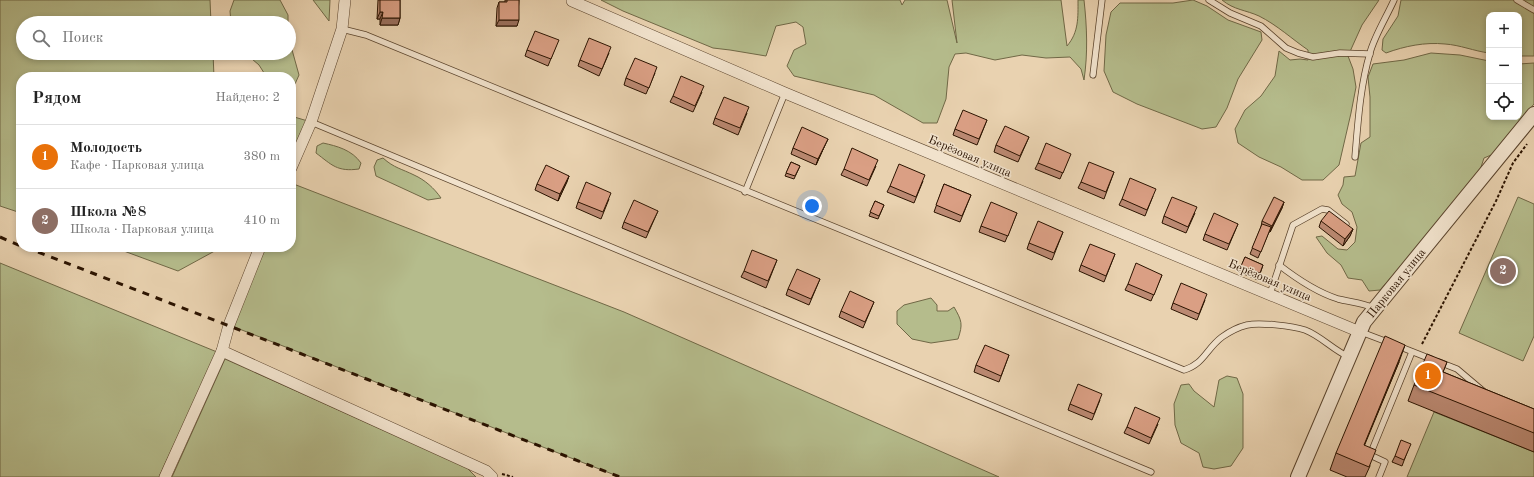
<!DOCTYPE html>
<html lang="ru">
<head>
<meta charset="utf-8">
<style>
  body { margin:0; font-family:"Old Standard TT",serif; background:#f6f6f6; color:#222 }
  .controls { position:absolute; right:12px; top:12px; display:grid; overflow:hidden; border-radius:8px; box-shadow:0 2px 6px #0003 }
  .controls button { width:36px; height:36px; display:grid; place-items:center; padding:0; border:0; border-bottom:1px solid #e0e0e0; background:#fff; color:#222; font:20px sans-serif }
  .you { position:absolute; left:812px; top:206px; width:14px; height:14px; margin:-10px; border:3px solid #fff; border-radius:50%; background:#1a73e8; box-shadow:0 0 0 6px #1a73e833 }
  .badge { display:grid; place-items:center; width:26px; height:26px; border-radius:50%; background:#2563eb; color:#fff; font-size:13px; font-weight:700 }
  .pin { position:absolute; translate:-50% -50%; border:2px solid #fff; box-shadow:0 1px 4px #0006 }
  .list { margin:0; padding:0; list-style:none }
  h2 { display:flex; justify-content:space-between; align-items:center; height:52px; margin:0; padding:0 16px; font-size:17px }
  h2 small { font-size:13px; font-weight:400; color:#767676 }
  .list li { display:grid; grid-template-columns:26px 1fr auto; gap:12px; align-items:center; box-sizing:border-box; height:64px; padding:0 16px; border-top:1px solid #e0e0e0 }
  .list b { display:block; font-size:15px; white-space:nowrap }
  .list p { margin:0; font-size:13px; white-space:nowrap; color:#767676 }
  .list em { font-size:13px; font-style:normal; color:#767676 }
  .icon { flex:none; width:22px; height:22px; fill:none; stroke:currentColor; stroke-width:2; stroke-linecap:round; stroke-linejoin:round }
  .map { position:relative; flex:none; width:1534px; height:477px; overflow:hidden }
  .search { position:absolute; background:#fff; box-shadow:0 2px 6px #0003; left:16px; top:16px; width:280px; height:44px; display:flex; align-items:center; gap:10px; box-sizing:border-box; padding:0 14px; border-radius:22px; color:#767676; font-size:15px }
  .panel { position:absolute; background:#fff; box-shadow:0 2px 6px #0003; left:16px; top:72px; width:280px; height:180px; border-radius:16px }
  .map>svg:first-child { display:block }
  .green { fill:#b5bc8c; stroke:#706846 }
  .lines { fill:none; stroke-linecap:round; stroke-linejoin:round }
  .service-casing { stroke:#5a432c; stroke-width:7 }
  .minor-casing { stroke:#5a432c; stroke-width:12 }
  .tertiary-casing { stroke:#5a432c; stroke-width:16 }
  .path { stroke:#2b1300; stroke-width:2; stroke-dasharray:3 2; stroke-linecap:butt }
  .service { stroke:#f1e2cc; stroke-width:5.5 }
  .minor { stroke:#f1e2cc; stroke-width:11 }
  .tertiary { stroke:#f1e2cc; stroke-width:14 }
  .rail { stroke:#2b1300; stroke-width:3; stroke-dasharray:7 7; stroke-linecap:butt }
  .wall { fill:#bb8972; stroke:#2b1300 }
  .shaded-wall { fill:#996f5c; stroke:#2b1300 }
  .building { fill:#da9f84; stroke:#2b1300 }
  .labels { text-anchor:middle; stroke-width:3; stroke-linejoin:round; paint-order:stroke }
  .street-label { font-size:12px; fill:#2b1300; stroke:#f1e2cc }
</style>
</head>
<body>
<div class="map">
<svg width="1534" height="477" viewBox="0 0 1534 477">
  <rect width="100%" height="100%" fill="#e9d2b0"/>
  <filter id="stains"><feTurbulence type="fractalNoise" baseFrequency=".005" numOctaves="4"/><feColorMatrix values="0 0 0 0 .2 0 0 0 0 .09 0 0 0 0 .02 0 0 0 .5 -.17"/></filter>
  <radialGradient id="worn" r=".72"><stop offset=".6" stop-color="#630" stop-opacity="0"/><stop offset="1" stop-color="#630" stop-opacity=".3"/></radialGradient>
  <g class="green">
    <polygon points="0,0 210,0 211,23 23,23 23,53 213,53 214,77 21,77 21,213 0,206"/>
    <polygon points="234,0 280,0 288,15 288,23 231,23 230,11"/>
    <polygon points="313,0 330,0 329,21"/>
    <path d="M601,0h299l2,5 3,-5h42l10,43 -5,-43h109l6,46c12,-14 11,-29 11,-46h6c3,27 4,53 0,80l-3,-11 -11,-12 -24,1 -24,-3 -27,5 -29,-7 -11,1 -6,13 -3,32 -9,24h-14l-49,-28 -80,-19 -7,-10 7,-16 12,-6 -3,-17 -7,-5 -20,4 -10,30 -36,-6 -17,-2 -90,-37z"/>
    <polygon points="1193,0 1207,6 1228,20 1261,32 1262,40 1238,79 1227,108 1216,127 1202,129 1137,104 1113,92 1104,71 1106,35 1111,12 1120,3 1173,3"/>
    <path d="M1222,0h157l-17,25 -14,31 5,13 3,18 -5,26 -12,52 -16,15h-21l-21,-13 -22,-10 -21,-14 -3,-14 10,-19 16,-14 14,-20 4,-25 11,9 10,-1 8,1v-10c-16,-11 -31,-25 -49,-34 -13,-6 -25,-6 -37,-16z"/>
    <path d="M1401,0h133v56h-15v-41h-30v38c-15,-2 -29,-8 -44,-9 -20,-2 -40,2 -59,9l-4,-3 1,-11 15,-23z"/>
    <polygon points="289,39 299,75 295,84 291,82 291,77 266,76 259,65 245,53 289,53"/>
    <polygon points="1431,53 1460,55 1489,61 1489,117 1519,117 1519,64 1534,63 1534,104 1515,126 1496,153 1484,158 1479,173 1448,212 1380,290 1369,291 1362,280 1348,278 1341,265 1327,253 1316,237 1322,236 1338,249 1347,250 1355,242 1357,227 1352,212 1342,204 1338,195 1343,185 1344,177 1355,176 1361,143 1370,137 1370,97 1368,77 1373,64 1404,60"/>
    <polygon points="291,116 311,122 291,168"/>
    <path d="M323,143c14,3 29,7 38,20l-2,6c-22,3 -27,-4 -43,-16l1,-7z"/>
    <path d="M383,158c11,10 19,11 31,17 11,5 20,13 27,23l-13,2 -52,-24 -2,-9 3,-7z"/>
    <polygon points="291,183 624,312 999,477 620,477 229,325 260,247 291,247"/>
    <polygon points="1518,197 1534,204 1534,336 1523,361 1459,333"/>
    <polygon points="113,247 222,247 178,271"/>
    <polygon points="0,263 217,352 159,477 0,477"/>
    <path d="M931,298l6,7v6h11l6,-4c8,14 9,17 4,32l-27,4 -19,-4 -15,-15v-13l7,-6z"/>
    <polygon points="225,359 466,467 476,477 172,477"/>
    <polygon points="1227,376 1237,378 1243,394 1243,448 1231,466 1214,469 1203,467 1199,453 1181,443 1175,425 1174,404 1181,385 1189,384 1194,391 1214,407 1219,380"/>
    <polygon points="1434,412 1534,452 1534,477 1407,477"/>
  </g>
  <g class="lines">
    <g class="service-casing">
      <g id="service">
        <polyline points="1209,0 1230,13 1261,26 1286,48 1298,53 1313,57 1340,53 1370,54"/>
        <polyline points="1517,0 1534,10"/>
        <path d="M342,29l24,6 818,335c20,-6 22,-21 38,-33 7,-5 17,-10 25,-12 12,-3 46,1 58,5 16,6 28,20 44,27"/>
        <polyline points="1093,75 1102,0"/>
        <polyline points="311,122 1151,472"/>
        <path d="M1355,157c3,-35 5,-70 15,-104 4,-16 17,-37 24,-53"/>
        <polyline points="745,192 785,93"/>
        <path d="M1279,265c18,14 37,27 59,34 12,3 24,4 36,9"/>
        <polyline points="1270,294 1293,225 1322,209 1328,210 1346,224"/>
        <polyline points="1361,332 1390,343"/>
        <polyline points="1398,346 1431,359"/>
        <polyline points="1439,362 1457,369 1483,391"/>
        <polyline points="1379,477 1385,462 1370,455 1412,352"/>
      </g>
    </g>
    <g class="minor-casing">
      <g id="minor">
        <polyline points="572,1 785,93 1360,332"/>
        <polyline points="291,168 311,122 342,29 345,0"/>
        <polyline points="222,351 486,471 492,477"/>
        <polyline points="165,477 222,351 229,325 260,247"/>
      </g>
    </g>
    <g class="tertiary-casing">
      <polyline id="tertiary" points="1298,477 1364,322 1534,114"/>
    </g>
    <g class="path">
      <polyline points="1422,344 1496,201 1513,163 1527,144"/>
      <polyline points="502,474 513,477"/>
    </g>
    <use href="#service" class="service"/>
    <use href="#minor" class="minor"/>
    <use href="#tertiary" class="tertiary"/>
    <g class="rail">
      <polyline points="0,237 21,246"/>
      <polyline points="25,247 620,477"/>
    </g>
  </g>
  <g class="wall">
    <polygon points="378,0 400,0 400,18 398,25 380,25 380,19 377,19"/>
    <polygon points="505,0 519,0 517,26 496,26 497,8 499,2 505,2"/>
    <polygon points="556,46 548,66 525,56 527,50"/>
    <polygon points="609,53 599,76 578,66 580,60"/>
    <polygon points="655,73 646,94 624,85 626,78"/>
    <polygon points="702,92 693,112 670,102 673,96"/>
    <polygon points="747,113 738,135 713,124 715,118"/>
    <polygon points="987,120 977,145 953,135 955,129"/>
    <polygon points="1029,137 1018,162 994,152 996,145"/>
    <polygon points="825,145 816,165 791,154 793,148"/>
    <polygon points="1068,160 1060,179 1035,169 1038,163"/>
    <polygon points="791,162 800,166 794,179 785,176"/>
    <polygon points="876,166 867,186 841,175 844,169"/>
    <polygon points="1114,172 1104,199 1078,188 1081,182"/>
    <polygon points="569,176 558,201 535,190 537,184"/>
    <polygon points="923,181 914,203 887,192 890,186"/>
    <polygon points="944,184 971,195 960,222 934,212"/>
    <polygon points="1153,196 1145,216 1119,205 1122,199"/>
    <polygon points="609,199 601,219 576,208 578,202"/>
    <polygon points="875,201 884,205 878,219 869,216"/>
    <polygon points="1284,202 1282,208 1270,232 1269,232 1258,258 1250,254 1261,227 1262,221"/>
    <polygon points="658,211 646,238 622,228 624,222"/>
    <polygon points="1017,213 1005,242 979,232 981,226"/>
    <polygon points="1195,213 1186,233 1162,223 1164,216"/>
    <polygon points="1321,221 1353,229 1350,236 1343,246 1319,227"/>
    <polygon points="1238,224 1227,250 1203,240 1205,234"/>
    <polygon points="1063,232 1052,260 1027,249 1029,243"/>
    <polygon points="1115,254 1104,282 1079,271 1081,265"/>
    <polygon points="1245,257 1263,265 1258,280 1239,272"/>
    <polygon points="777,260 766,288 741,277 744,271"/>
    <polygon points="1162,275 1151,301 1125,290 1128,284"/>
    <polygon points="820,279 809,305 786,295 788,289"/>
    <polygon points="1205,300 1197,320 1171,309 1173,303"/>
    <polygon points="874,302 863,328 839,317 841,311"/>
    <polygon points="1009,355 999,382 974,372 976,365"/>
    <polygon points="1399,362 1364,445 1370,466 1365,477 1347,477 1330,470 1336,453"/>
    <polygon points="1447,362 1443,372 1534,409 1534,452 1408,401 1414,385"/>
    <polygon points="1100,400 1092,420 1068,410 1070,404"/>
    <polygon points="1158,424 1149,444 1124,433 1127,427"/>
    <polygon points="1408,450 1402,466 1392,462 1395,456"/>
  </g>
  <g class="shaded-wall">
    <polygon points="380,12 383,12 380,19 377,19"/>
    <polygon points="382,18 400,18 398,25 380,25"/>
    <polygon points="499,20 519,20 517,26 496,26"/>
    <polygon points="828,139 825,145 816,165 818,159"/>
    <polygon points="569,176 567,182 558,201 560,194"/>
    <polygon points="1284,202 1282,208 1270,232 1272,226"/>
    <polygon points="1353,229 1350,236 1343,246 1345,239"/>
    <polygon points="1405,345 1399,362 1358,461 1364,445"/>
  </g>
  <g class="building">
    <polygon points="380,0 400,0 400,18 382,18 383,12 380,12"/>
    <polygon points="507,0 519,0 519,20 499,20 499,2 507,2"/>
    <polygon points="535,31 559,40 551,59 527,50"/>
    <polygon points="589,38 611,47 602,69 580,60"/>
    <polygon points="635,58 657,67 649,88 626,78"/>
    <polygon points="681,76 704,86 695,106 673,96"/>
    <polygon points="724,97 749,107 740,128 715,118"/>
    <polygon points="963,110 987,120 979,139 955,129"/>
    <polygon points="1005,126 1029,137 1020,156 996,145"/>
    <polygon points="802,127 828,139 818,159 793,148"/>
    <polygon points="1046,143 1071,154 1063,173 1038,163"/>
    <polygon points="852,148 878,160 869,180 844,169"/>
    <polygon points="791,162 800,166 795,176 786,173"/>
    <polygon points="1089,162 1114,172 1106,192 1081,182"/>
    <polygon points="899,164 925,175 916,197 890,186"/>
    <polygon points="546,165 569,176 560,194 537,184"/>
    <polygon points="1130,178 1156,189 1147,210 1122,199"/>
    <polygon points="586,182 611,193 603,212 578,202"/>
    <polygon points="944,184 971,195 962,216 936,205"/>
    <polygon points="1172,197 1197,207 1188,227 1164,216"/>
    <polygon points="1274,197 1284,202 1272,226 1262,221"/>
    <polygon points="634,200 658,211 648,232 624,222"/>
    <polygon points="875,201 884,205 879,216 870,212"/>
    <polygon points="991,202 1017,213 1008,236 981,226"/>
    <polygon points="1329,211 1353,229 1345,239 1321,221"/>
    <polygon points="1214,213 1238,224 1229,244 1205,234"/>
    <polygon points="1038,221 1063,232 1054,253 1029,243"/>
    <polygon points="1262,224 1271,227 1261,252 1252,248"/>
    <polygon points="1090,244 1115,254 1106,276 1081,265"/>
    <polygon points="752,250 777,260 768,281 744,271"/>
    <polygon points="1245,257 1263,265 1260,273 1241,266"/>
    <polygon points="1136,263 1162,275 1154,295 1128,284"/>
    <polygon points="797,269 820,279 811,299 788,289"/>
    <polygon points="1181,283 1207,294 1199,314 1173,303"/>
    <polygon points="850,291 874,302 865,322 841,311"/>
    <polygon points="1385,336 1405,345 1364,445 1376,450 1369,467 1336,453"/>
    <polygon points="985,345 1009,355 1001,376 976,365"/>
    <polygon points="1427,354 1447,362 1443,372 1534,409 1534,433 1414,385"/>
    <polygon points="1078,384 1102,394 1094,414 1070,404"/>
    <polygon points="1135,407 1160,418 1151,438 1127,427"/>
    <polygon points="1401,440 1411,444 1404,460 1395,456"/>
  </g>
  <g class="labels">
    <g class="street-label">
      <text transform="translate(970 156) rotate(23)" y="4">Берёзовая улица</text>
      <text transform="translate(1270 280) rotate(23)" y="4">Берёзовая улица</text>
      <text transform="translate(1396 283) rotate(-51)" y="4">Парковая улица</text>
    </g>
  </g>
  <rect width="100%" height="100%" filter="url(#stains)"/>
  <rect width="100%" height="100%" fill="url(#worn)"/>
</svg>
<div class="controls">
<button>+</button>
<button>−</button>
<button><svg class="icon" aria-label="locate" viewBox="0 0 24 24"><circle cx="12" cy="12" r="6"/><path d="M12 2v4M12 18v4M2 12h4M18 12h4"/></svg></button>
</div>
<div class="you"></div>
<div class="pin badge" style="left:1428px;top:376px;background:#e8710a">1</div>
<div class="pin badge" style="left:1503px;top:271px;background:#8d6e63">2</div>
<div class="search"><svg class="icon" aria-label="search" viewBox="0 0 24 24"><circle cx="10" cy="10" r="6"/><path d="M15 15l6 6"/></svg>Поиск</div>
<section class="panel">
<h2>Рядом<small>Найдено: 2</small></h2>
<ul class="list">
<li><span class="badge" style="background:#e8710a">1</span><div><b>Молодость</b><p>Кафе · Парковая улица</p></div><em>380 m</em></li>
<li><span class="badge" style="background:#8d6e63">2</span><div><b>Школа №8</b><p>Школа · Парковая улица</p></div><em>410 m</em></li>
</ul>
</section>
</div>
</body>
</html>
